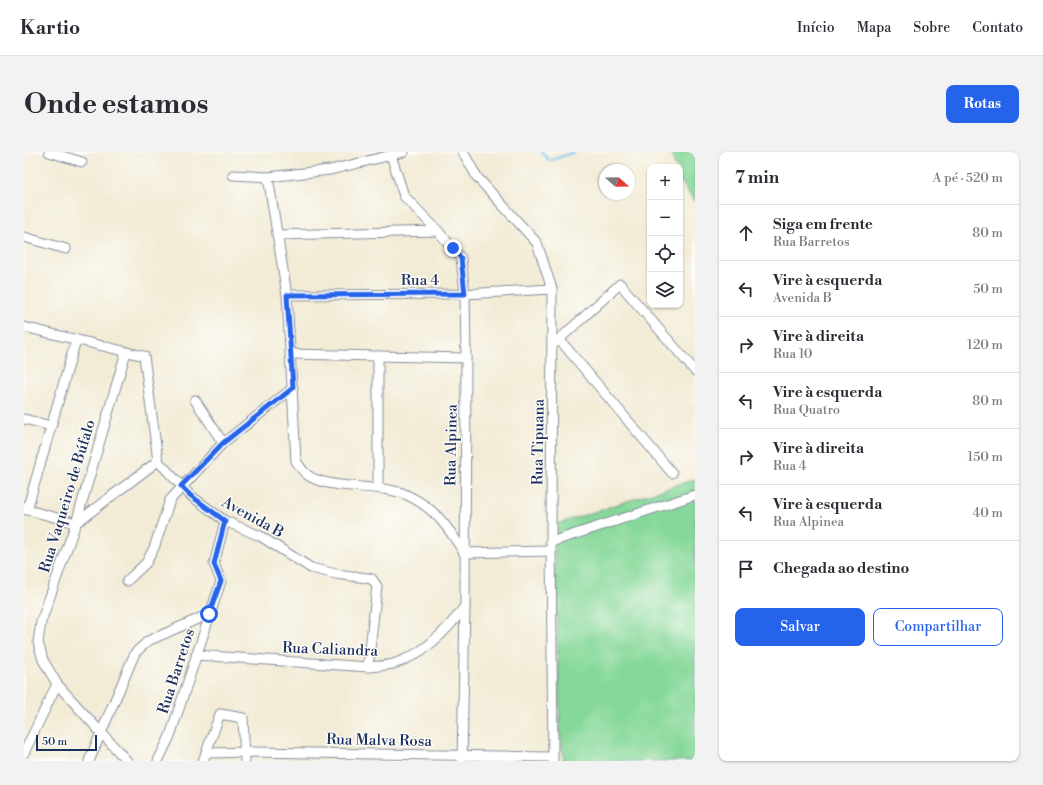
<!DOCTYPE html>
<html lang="pt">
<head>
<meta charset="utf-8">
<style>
  body { margin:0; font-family:"Libre Bodoni",serif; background:#f2f2f3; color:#2b2b33 }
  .controls { position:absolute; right:12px; top:12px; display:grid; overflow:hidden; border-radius:8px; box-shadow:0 1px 3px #0004 }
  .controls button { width:36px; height:36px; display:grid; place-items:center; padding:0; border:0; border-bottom:1px solid #e1e1e2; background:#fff; color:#2b2b33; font:20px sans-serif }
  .compass { position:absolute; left:575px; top:12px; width:36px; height:36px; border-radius:50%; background:#fff; box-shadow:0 1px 3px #0004; rotate:110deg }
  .scale { position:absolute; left:12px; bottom:10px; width:61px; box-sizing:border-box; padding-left:4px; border:2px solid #1b2f5e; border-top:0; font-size:11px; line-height:14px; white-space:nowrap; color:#1b2f5e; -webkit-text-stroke:3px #fdfcf7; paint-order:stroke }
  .stop { position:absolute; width:12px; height:12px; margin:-9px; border:3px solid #2563eb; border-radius:50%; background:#fff }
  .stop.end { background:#2563eb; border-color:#fff; box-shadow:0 1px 4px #0008 }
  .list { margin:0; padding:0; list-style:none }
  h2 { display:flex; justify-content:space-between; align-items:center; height:52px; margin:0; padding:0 16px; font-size:17px }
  h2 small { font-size:13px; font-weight:400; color:#7c7c81 }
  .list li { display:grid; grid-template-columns:26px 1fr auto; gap:12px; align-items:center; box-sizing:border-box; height:56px; padding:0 16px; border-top:1px solid #e1e1e2 }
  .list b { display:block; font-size:15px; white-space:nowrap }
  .list p { margin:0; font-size:13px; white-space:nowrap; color:#7c7c81 }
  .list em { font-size:13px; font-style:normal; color:#7c7c81 }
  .actions { display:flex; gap:8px; padding:12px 16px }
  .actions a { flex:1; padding:9px 0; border:1px solid #2563eb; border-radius:8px; text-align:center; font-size:14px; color:#2563eb }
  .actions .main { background:#2563eb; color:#fff }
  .icon { flex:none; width:22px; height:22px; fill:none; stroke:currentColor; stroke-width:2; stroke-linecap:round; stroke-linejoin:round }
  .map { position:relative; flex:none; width:671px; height:609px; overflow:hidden; border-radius:8px }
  header { display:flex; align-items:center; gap:24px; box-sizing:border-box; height:56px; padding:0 20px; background:#fff; border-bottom:1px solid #e1e1e2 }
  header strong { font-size:19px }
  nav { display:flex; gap:22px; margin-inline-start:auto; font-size:14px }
  .intro { display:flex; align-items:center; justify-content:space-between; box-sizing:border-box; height:96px; padding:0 24px }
  h1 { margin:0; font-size:28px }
  .button { padding:10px 18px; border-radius:8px; background:#2563eb; color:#fff; font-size:14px; font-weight:700 }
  main { display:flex; gap:24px; padding:0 24px }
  aside { flex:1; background:#fff; border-radius:8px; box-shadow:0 1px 3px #0004 }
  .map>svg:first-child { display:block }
  .green { fill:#85d899; stroke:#50847c }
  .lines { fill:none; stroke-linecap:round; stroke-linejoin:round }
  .stream { stroke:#77bdee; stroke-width:2.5 }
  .minor-casing { stroke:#868d9a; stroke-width:11 }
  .minor { stroke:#fff; stroke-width:9 }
  .route { stroke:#2563eb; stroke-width:5 }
  .labels { text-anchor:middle; stroke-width:3; stroke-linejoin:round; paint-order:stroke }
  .street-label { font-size:15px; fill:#1b2f5e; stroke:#fdfcf7 }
</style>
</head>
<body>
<header>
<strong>Kartio</strong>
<nav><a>Início</a><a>Mapa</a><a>Sobre</a><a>Contato</a></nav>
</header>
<div class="intro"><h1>Onde estamos</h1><a class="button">Rotas</a></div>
<main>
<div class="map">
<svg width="671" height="609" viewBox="0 0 671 609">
  <rect width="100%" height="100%" fill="#fdfcf7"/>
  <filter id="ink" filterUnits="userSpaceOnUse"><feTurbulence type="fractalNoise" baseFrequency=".025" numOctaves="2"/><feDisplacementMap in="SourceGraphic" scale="8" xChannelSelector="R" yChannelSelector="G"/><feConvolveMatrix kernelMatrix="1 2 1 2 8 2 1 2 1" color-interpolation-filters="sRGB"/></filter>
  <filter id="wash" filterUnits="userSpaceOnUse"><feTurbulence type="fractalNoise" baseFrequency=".012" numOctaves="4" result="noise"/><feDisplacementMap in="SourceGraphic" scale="16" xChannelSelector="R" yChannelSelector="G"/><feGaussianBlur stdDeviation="0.9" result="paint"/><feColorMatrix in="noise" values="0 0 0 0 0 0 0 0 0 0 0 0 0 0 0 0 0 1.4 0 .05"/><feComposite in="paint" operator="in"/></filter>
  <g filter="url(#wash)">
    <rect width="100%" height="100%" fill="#f2ebd5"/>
    <g class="green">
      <polygon points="648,0 671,0 671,51 656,27 656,15 651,15"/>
      <polygon points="671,327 671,609 540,609 536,576 530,373"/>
    </g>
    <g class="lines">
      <polyline class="stream" points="518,0 525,9 550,0"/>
    </g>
  </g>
  <g filter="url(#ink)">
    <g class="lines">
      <g class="minor-casing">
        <g id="minor">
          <polyline points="25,0 58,10"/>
          <polyline points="439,0 453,25 513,91 528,137 527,390 529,609"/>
          <polyline points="367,3 380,44 414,79 437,106 441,142 442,206 441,454 438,609"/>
          <polyline points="209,23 244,25 306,18 380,0"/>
          <path d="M244,25l19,118 9,166c3,4 6,9 9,12 19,18 76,10 102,22 28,13 42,33 57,58l87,-2"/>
          <polyline points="253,83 414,79"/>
          <polyline points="0,85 42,97"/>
          <polyline points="263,143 441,142 528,137"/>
          <polyline points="0,175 120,204 134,309 166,343 201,369 236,384 287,416 312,422 343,426 348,427 353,434 344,515"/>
          <polyline points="535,187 648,321"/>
          <polyline points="529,193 596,132 671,219"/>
          <polyline points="102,200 52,371 17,470 14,490 19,508 33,532 103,609"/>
          <polyline points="267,202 442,206"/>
          <polyline points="354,204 354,336"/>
          <polyline points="171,248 199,291"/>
          <polyline points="0,267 27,274"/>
          <polyline points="0,357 52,371 134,309"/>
          <polyline points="3,358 52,188"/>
          <polyline points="527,390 671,343"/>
          <polyline points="103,429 122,411 130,396 146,348 199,291 269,236"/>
          <path d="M172,503l172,12c8,-1 17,-1 25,-3 30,-9 54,-33 72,-58"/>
          <polyline points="0,601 33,532"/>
          <polyline points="182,601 227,600 529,605"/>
          <polyline points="65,609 111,501 124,489 185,462"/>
          <polyline points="134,609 146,584 197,429 190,412 201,369"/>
          <polyline points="179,609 196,562 219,566 221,609"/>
        </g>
      </g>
      <use href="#minor" class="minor"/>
    </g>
  </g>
  <g class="lines" filter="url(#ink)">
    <polyline class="route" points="185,462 197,429 190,412 201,369 166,343 157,334 199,291 269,236 263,143 441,142 437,106 429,96"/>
  </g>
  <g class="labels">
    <g class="street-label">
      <text x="396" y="133">Rua 4</text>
      <text transform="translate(514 290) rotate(-89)" y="5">Rua Tipuana</text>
      <text transform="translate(427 293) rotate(-89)" y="5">Rua Alpinea</text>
      <text transform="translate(43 344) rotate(-73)" y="5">Rua Vaqueiro de Búfalo</text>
      <text transform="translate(229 365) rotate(29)" y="5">Avenida B</text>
      <text transform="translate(306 497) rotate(2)" y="5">Rua Caliandra</text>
      <text transform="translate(152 519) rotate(-72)" y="5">Rua Barretos</text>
      <text transform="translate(355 588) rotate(1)" y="5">Rua Malva Rosa</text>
    </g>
  </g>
</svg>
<div class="controls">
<button>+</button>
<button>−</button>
<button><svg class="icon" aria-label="locate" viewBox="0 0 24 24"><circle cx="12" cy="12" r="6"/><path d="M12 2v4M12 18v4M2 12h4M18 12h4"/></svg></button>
<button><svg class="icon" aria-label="layers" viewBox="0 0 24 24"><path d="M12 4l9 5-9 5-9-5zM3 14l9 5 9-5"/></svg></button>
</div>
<svg class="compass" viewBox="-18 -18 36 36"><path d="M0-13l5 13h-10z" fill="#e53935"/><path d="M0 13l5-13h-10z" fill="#7c7c81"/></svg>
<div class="scale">50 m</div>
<div class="stop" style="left:185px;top:462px"></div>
<div class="stop end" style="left:429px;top:96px"></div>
</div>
<aside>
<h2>7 min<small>A pé · 520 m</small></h2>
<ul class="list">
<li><svg class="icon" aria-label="ahead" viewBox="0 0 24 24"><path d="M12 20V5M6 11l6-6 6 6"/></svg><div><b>Siga em frente</b><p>Rua Barretos</p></div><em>80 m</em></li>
<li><svg class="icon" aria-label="left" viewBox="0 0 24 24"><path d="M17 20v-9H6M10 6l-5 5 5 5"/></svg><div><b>Vire à esquerda</b><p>Avenida B</p></div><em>50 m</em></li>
<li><svg class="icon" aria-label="right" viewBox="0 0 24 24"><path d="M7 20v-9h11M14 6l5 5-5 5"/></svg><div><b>Vire à direita</b><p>Rua 10</p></div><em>120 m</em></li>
<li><svg class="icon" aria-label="left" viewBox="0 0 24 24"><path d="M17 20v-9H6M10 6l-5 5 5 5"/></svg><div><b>Vire à esquerda</b><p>Rua Quatro</p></div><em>80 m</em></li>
<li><svg class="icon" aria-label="right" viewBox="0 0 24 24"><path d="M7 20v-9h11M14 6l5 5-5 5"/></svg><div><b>Vire à direita</b><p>Rua 4</p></div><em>150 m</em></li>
<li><svg class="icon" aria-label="left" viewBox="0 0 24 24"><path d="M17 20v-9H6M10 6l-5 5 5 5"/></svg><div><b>Vire à esquerda</b><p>Rua Alpinea</p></div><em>40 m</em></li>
<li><svg class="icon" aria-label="arrive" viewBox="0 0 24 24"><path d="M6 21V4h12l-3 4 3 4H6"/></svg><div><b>Chegada ao destino</b></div></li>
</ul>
<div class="actions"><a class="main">Salvar</a><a>Compartilhar</a></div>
</aside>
</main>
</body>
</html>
